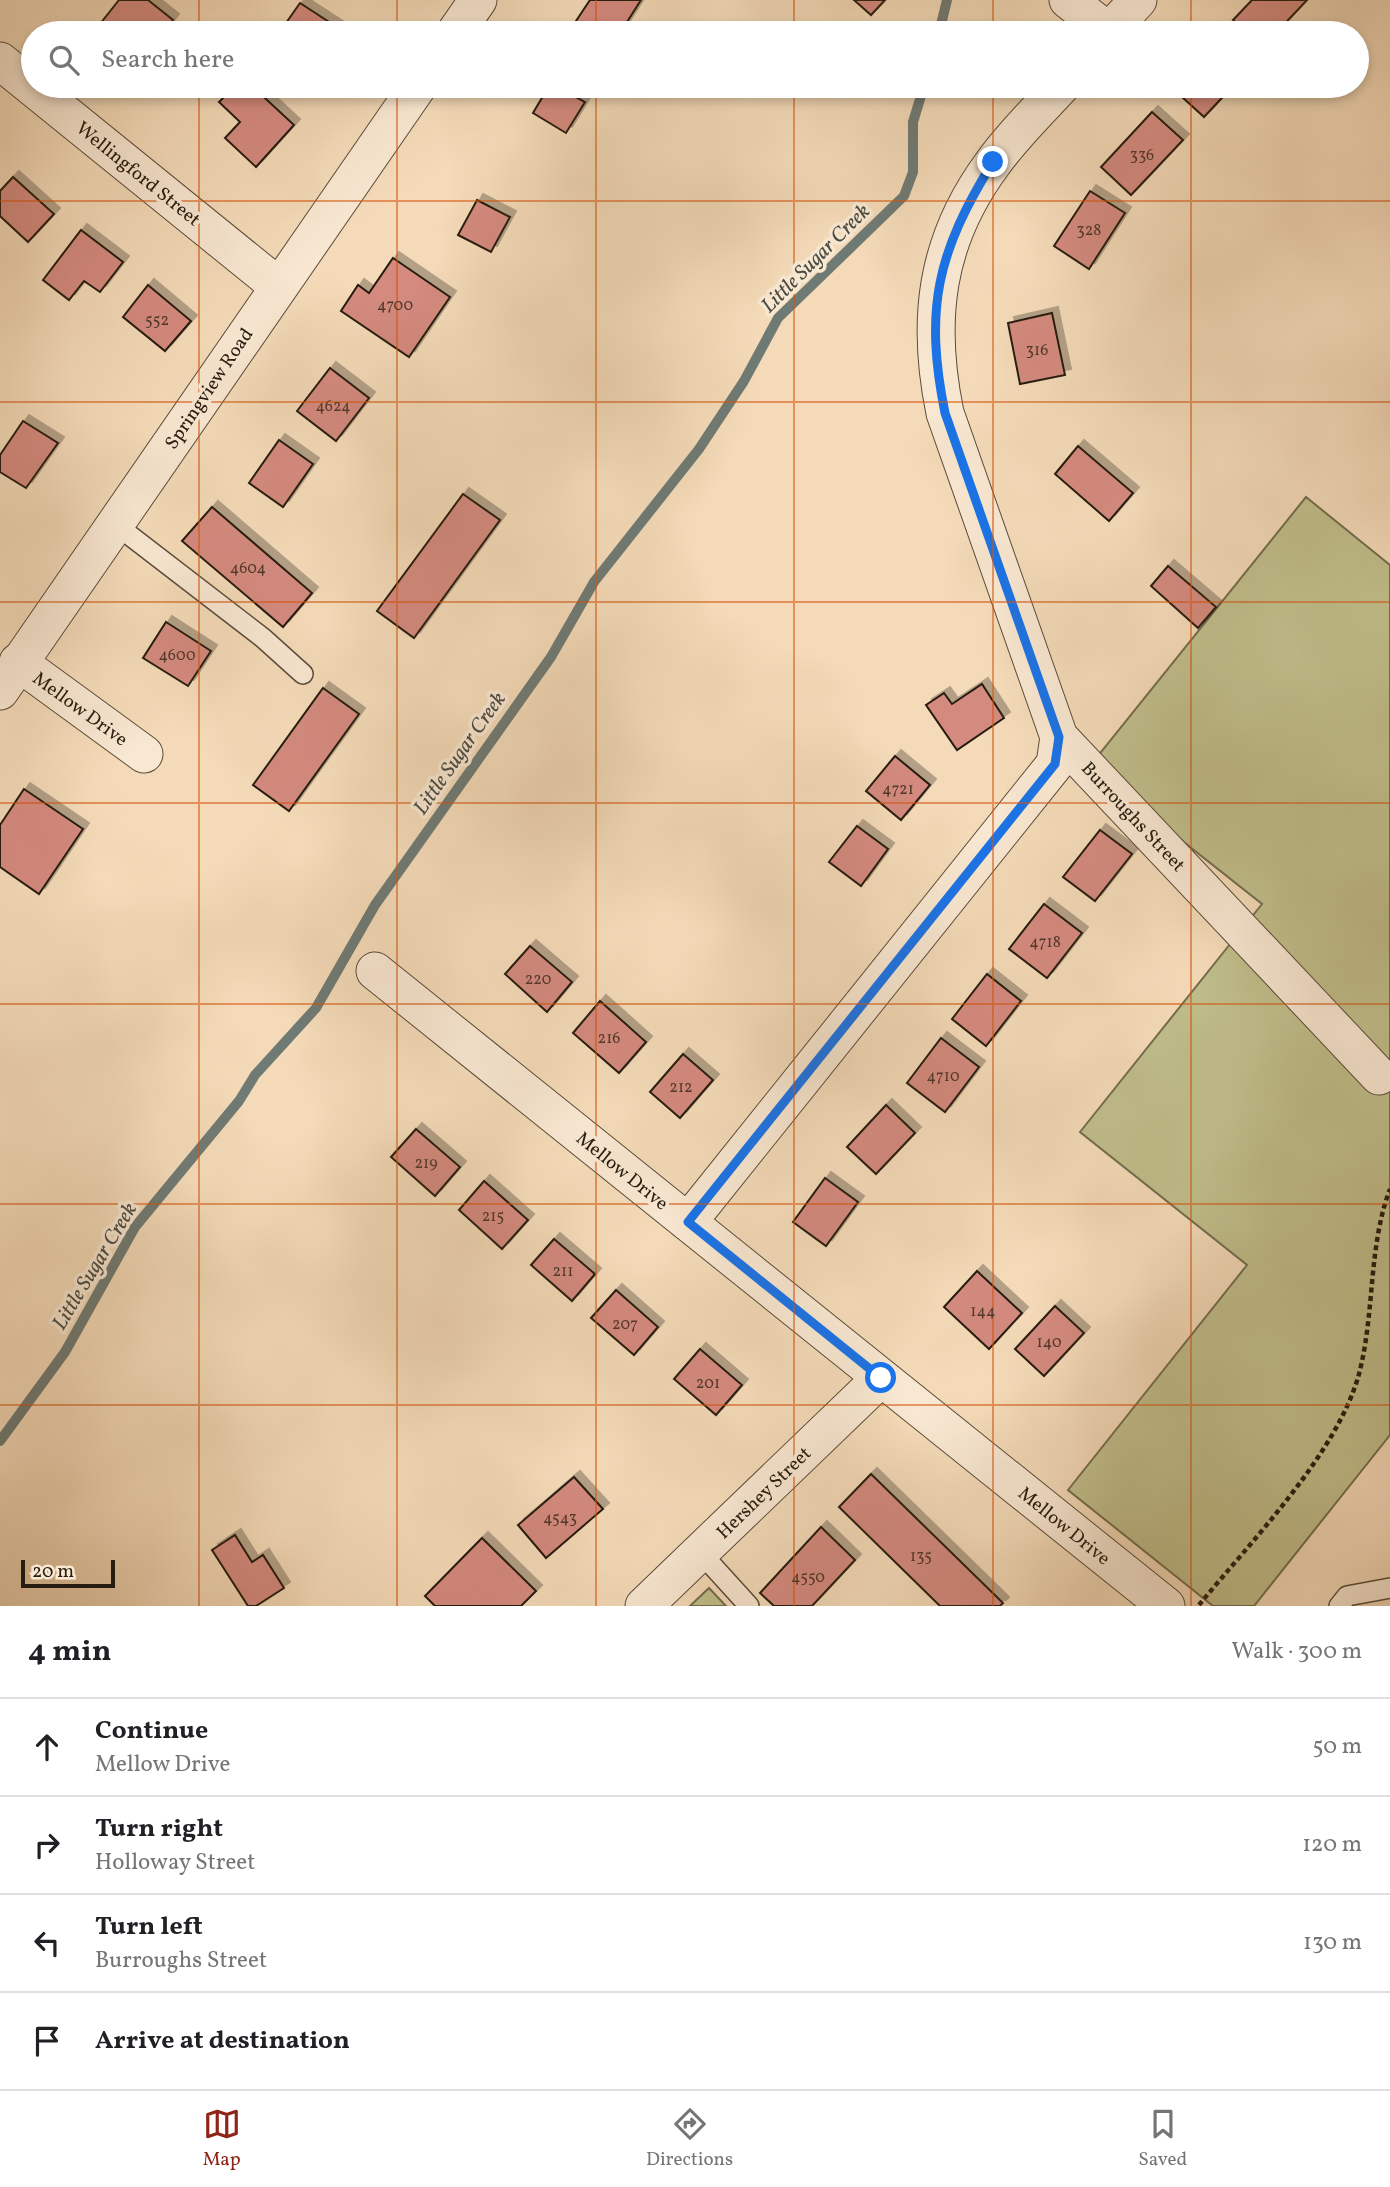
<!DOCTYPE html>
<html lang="en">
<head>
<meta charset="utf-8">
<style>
  body { margin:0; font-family:Vollkorn,serif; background:#f2f2f2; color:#202124 }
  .scale { position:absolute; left:21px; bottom:18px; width:94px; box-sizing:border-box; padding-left:7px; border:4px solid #261c0f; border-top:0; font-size:19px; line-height:24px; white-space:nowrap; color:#261c0f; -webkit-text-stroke:5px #f8e7d1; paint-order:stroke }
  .stop { position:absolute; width:21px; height:21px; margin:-16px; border:5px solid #1a73e8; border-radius:50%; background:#fff }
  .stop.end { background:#1a73e8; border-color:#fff; box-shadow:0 2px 7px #0008 }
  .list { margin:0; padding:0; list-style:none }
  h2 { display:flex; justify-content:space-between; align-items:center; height:91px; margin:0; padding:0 28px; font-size:30px }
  h2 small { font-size:23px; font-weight:400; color:#757577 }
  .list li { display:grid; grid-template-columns:46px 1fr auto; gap:21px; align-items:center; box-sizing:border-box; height:98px; padding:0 28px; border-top:2px solid #e0e0e0 }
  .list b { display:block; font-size:26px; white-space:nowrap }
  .list p { margin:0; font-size:23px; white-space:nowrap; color:#757577 }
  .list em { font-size:23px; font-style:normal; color:#757577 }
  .icon { flex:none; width:38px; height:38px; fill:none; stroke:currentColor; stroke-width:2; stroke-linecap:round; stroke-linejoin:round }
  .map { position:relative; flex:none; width:1390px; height:1606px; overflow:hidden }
  .search { position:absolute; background:#fff; box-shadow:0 4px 10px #0003; left:21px; right:21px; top:21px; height:77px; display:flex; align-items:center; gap:18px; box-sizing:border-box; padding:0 24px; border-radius:38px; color:#757577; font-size:26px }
  .sheet { height:483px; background:#fff }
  nav { display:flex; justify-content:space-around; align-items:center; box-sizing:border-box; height:98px; border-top:2px solid #e0e0e0; background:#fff; font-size:19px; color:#757577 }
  nav a { display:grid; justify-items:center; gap:4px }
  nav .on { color:#8f2418 }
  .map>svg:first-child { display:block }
  .green { fill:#c0be8b; stroke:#736d4d; stroke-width:2 }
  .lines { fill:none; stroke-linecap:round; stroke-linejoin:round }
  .stream { stroke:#6f7a74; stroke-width:10 }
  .building { fill:#d48a7f; stroke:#261c0f; stroke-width:2; filter:url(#shadow) }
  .lane-casing { stroke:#5a4c39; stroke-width:22 }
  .street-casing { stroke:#5a4c39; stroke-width:39 }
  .path { stroke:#261c0f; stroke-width:4.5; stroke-dasharray:5 3.5; stroke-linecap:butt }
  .lane { stroke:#f8e7d1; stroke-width:19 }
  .street { stroke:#f8e7d1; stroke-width:37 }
  .route { stroke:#1a73e8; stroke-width:9 }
  .grid { fill:none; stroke:#d5530c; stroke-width:2; stroke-opacity:0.55 }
  .labels { text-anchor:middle; stroke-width:7; stroke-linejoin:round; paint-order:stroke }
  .number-label { font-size:16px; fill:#52382b }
  .street-label { font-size:19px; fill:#261c0f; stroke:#f8e7d1 }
  .water-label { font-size:21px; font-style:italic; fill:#4a4b42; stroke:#f8e7d1 }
</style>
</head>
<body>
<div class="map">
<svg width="1390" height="1606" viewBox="0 0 1390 1606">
  <defs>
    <filter id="shadow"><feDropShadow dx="6" dy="-6" stdDeviation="0" flood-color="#0004"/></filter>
  </defs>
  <rect width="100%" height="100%" fill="#f4dab8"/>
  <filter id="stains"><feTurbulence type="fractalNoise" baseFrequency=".00286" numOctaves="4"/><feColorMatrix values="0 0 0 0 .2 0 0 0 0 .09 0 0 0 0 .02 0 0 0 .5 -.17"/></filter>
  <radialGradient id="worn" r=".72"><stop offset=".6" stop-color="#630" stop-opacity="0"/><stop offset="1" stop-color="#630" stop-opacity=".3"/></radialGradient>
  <g class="green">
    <polygon points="1306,497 1390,565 1390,1435 1254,1606 1213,1606 1068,1490 1247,1265 1080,1132 1262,904 1089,767"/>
    <polygon points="709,1588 726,1606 690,1606"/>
  </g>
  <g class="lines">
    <g class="stream">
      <polyline points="939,33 947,0"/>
      <polyline points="0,1441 65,1352 135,1227 239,1101 255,1075 316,1008 375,905 551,657 594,582 699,449 744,381 778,318 904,196 913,172 913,122 924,86"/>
    </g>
  </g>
  <g class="building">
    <polygon points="119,0 148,0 173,20 163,33 102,33 96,29"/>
    <polygon points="590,0 641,0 620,33 588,33 574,24"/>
    <polygon points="854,0 885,0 871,15"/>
    <polygon points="1252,0 1307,0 1276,33 1247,33 1233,20"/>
    <polygon points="300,3 346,33 279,33"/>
    <polygon points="235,86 252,86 294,125 256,167 225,138 240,122 219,102"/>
    <polygon points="549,86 556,86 585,102 566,133 533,113"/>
    <polygon points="1170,86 1233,86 1204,117"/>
    <polygon points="1152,112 1183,140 1131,195 1101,167"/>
    <polygon points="13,177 54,214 28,242 0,216 0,191"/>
    <polygon points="1090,191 1125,213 1089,269 1054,246"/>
    <polygon points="477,200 510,217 491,252 458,235"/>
    <polygon points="81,230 123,262 100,292 84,281 69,300 43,280"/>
    <polygon points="393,258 450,297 409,357 341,311 358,285 369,293"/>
    <polygon points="148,285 191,321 165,351 123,317"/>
    <polygon points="1052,313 1065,375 1020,384 1008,323"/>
    <polygon points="330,368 369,398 336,441 297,411"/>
    <polygon points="23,421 58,443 26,488 0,472 0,455"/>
    <polygon points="279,440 313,464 283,507 249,483"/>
    <polygon points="1078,446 1133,493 1109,521 1055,474"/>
    <polygon points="463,494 500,520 414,638 377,611"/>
    <polygon points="212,507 312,593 283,627 182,541"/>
    <polygon points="1168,566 1216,607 1198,628 1151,586"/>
    <polygon points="166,622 211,651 188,686 143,658"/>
    <polygon points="982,684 1004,718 957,750 926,705 944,693 952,704"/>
    <polygon points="323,688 359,714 289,811 253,785"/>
    <polygon points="895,756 930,785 901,820 866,791"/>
    <polygon points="24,789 83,829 39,894 0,867 0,825"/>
    <polygon points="857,826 888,849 861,886 829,862"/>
    <polygon points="1100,830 1132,854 1095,901 1063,877"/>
    <polygon points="1044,904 1082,933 1047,978 1009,949"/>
    <polygon points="530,946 572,982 547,1012 505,974"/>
    <polygon points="987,974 1021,1001 986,1046 952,1019"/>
    <polygon points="600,1001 646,1042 619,1073 573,1033"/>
    <polygon points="941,1038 979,1067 945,1112 907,1083"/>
    <polygon points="683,1054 713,1080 680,1118 650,1092"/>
    <polygon points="886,1105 915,1133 876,1174 847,1147"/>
    <polygon points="416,1129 460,1167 435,1196 391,1157"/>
    <polygon points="825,1178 858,1202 826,1246 793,1222"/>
    <polygon points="484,1181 528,1220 502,1249 459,1210"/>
    <polygon points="554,1239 595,1274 572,1301 531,1265"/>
    <polygon points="977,1271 1022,1313 989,1349 944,1307"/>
    <polygon points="616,1290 658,1327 634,1355 591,1318"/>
    <polygon points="1055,1306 1084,1333 1044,1376 1015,1349"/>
    <polygon points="700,1349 742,1385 716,1415 674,1379"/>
    <polygon points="871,1474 1003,1603 1000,1606 940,1606 839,1507"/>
    <polygon points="574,1477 603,1509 546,1558 518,1525"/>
    <polygon points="821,1527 855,1560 812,1606 774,1606 760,1593"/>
    <polygon points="235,1535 252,1562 263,1555 284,1588 256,1606 248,1606 212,1550"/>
    <polygon points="482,1538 536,1591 521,1606 435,1606 425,1596"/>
  </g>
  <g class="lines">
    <g class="lane-casing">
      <g id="lane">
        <polyline points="115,524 263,638 303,674"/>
        <polyline points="700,1552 749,1606"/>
        <polyline points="1339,1606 1347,1596 1390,1588"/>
      </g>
    </g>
    <g class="street-casing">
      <g id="street">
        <polyline points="1068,0 1109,32"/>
        <polyline points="455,33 478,0"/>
        <polyline points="1108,33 1138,0"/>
        <polyline points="0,61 278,286"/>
        <path d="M1061,86c-23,25 -48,49 -68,77 -58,78 -67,157 -48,250l114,324 320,339"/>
        <polyline points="18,662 144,754"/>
        <polyline points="0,691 418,86"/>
        <polyline points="375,971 1166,1606"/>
        <polyline points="688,1222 1055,764 1059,737"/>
        <polyline points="644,1606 881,1378"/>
      </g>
    </g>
    <path class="path" d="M1199,1605c53,-65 138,-151 160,-231 16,-61 9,-127 31,-185"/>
    <use href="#lane" class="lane"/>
    <use href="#street" class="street"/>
  </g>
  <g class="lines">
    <path class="route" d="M881,1378l-193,-156 367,-458 4,-27 -114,-324c-21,-104 -8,-161 48,-251"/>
  </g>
  <path class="grid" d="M199,0v33M397,0v33M596,0v33M794,0v33M993,0v33M1191,0v33M199,86v1520M397,86v1520M596,86v1520M794,86v1520M993,86v1520M1191,86v1520M0,201h1390M0,402h1390M0,602h1390M0,803h1390M0,1004h1390M0,1204h1390M0,1405h1390"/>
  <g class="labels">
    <g class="number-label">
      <text x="1142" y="160">336</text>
      <text x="1089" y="235">328</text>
      <text x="395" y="310">4700</text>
      <text x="157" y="325">552</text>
      <text x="1037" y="355">316</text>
      <text x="333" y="411">4624</text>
      <text x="248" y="573">4604</text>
      <text x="177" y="660">4600</text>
      <text x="898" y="794">4721</text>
      <text x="1045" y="947">4718</text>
      <text x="538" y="984">220</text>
      <text x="609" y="1043">216</text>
      <text x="943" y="1081">4710</text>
      <text x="681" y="1092">212</text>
      <text x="426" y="1168">219</text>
      <text x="493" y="1221">215</text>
      <text x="563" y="1276">211</text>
      <text x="983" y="1316">144</text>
      <text x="625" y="1329">207</text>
      <text x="1049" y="1347">140</text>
      <text x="708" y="1388">201</text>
      <text x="560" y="1523">4543</text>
      <text x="921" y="1561">135</text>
      <text x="808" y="1582">4550</text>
    </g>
    <g class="street-label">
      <text transform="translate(139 173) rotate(39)" y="7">Wellingford Street</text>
      <text transform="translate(208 388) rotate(-56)" y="7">Springview Road</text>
      <text transform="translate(81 708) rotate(36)" y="7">Mellow Drive</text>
      <text transform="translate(1134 816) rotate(47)" y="7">Burroughs Street</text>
      <text transform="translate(623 1170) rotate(39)" y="7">Mellow Drive</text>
      <text transform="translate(763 1492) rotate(-44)" y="7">Hershey Street</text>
      <text transform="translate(1065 1525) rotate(39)" y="7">Mellow Drive</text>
    </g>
    <g class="water-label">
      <text transform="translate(815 258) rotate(-45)" y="7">Little Sugar Creek</text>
      <text transform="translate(459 753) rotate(-55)" y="7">Little Sugar Creek</text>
      <text transform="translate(94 1266) rotate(-59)" y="7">Little Sugar Creek</text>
    </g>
  </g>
  <rect width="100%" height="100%" filter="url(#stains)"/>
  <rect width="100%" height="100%" fill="url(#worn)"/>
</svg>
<div class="scale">20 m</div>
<div class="stop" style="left:881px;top:1378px"></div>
<div class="stop end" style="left:993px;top:162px"></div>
<div class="search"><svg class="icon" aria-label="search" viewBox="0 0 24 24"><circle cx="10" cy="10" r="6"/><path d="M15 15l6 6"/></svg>Search here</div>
</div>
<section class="sheet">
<h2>4 min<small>Walk · 300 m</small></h2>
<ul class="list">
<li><svg class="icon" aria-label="ahead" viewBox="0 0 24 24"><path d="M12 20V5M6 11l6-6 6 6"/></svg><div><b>Continue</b><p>Mellow Drive</p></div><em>50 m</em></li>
<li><svg class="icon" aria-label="right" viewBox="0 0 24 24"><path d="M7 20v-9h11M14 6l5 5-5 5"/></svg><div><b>Turn right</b><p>Holloway Street</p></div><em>120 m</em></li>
<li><svg class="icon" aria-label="left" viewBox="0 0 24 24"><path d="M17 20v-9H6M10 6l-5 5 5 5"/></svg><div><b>Turn left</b><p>Burroughs Street</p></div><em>130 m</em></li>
<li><svg class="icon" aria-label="arrive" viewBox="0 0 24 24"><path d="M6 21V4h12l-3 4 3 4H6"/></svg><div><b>Arrive at destination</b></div></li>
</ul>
</section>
<nav>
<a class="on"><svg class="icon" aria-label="map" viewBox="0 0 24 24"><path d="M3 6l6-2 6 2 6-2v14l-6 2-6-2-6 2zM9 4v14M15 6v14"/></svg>Map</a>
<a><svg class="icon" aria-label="directions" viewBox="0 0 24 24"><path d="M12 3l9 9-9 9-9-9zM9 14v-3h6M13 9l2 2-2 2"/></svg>Directions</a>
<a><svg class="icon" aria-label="saved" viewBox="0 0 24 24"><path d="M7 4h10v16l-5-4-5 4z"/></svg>Saved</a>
</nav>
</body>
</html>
